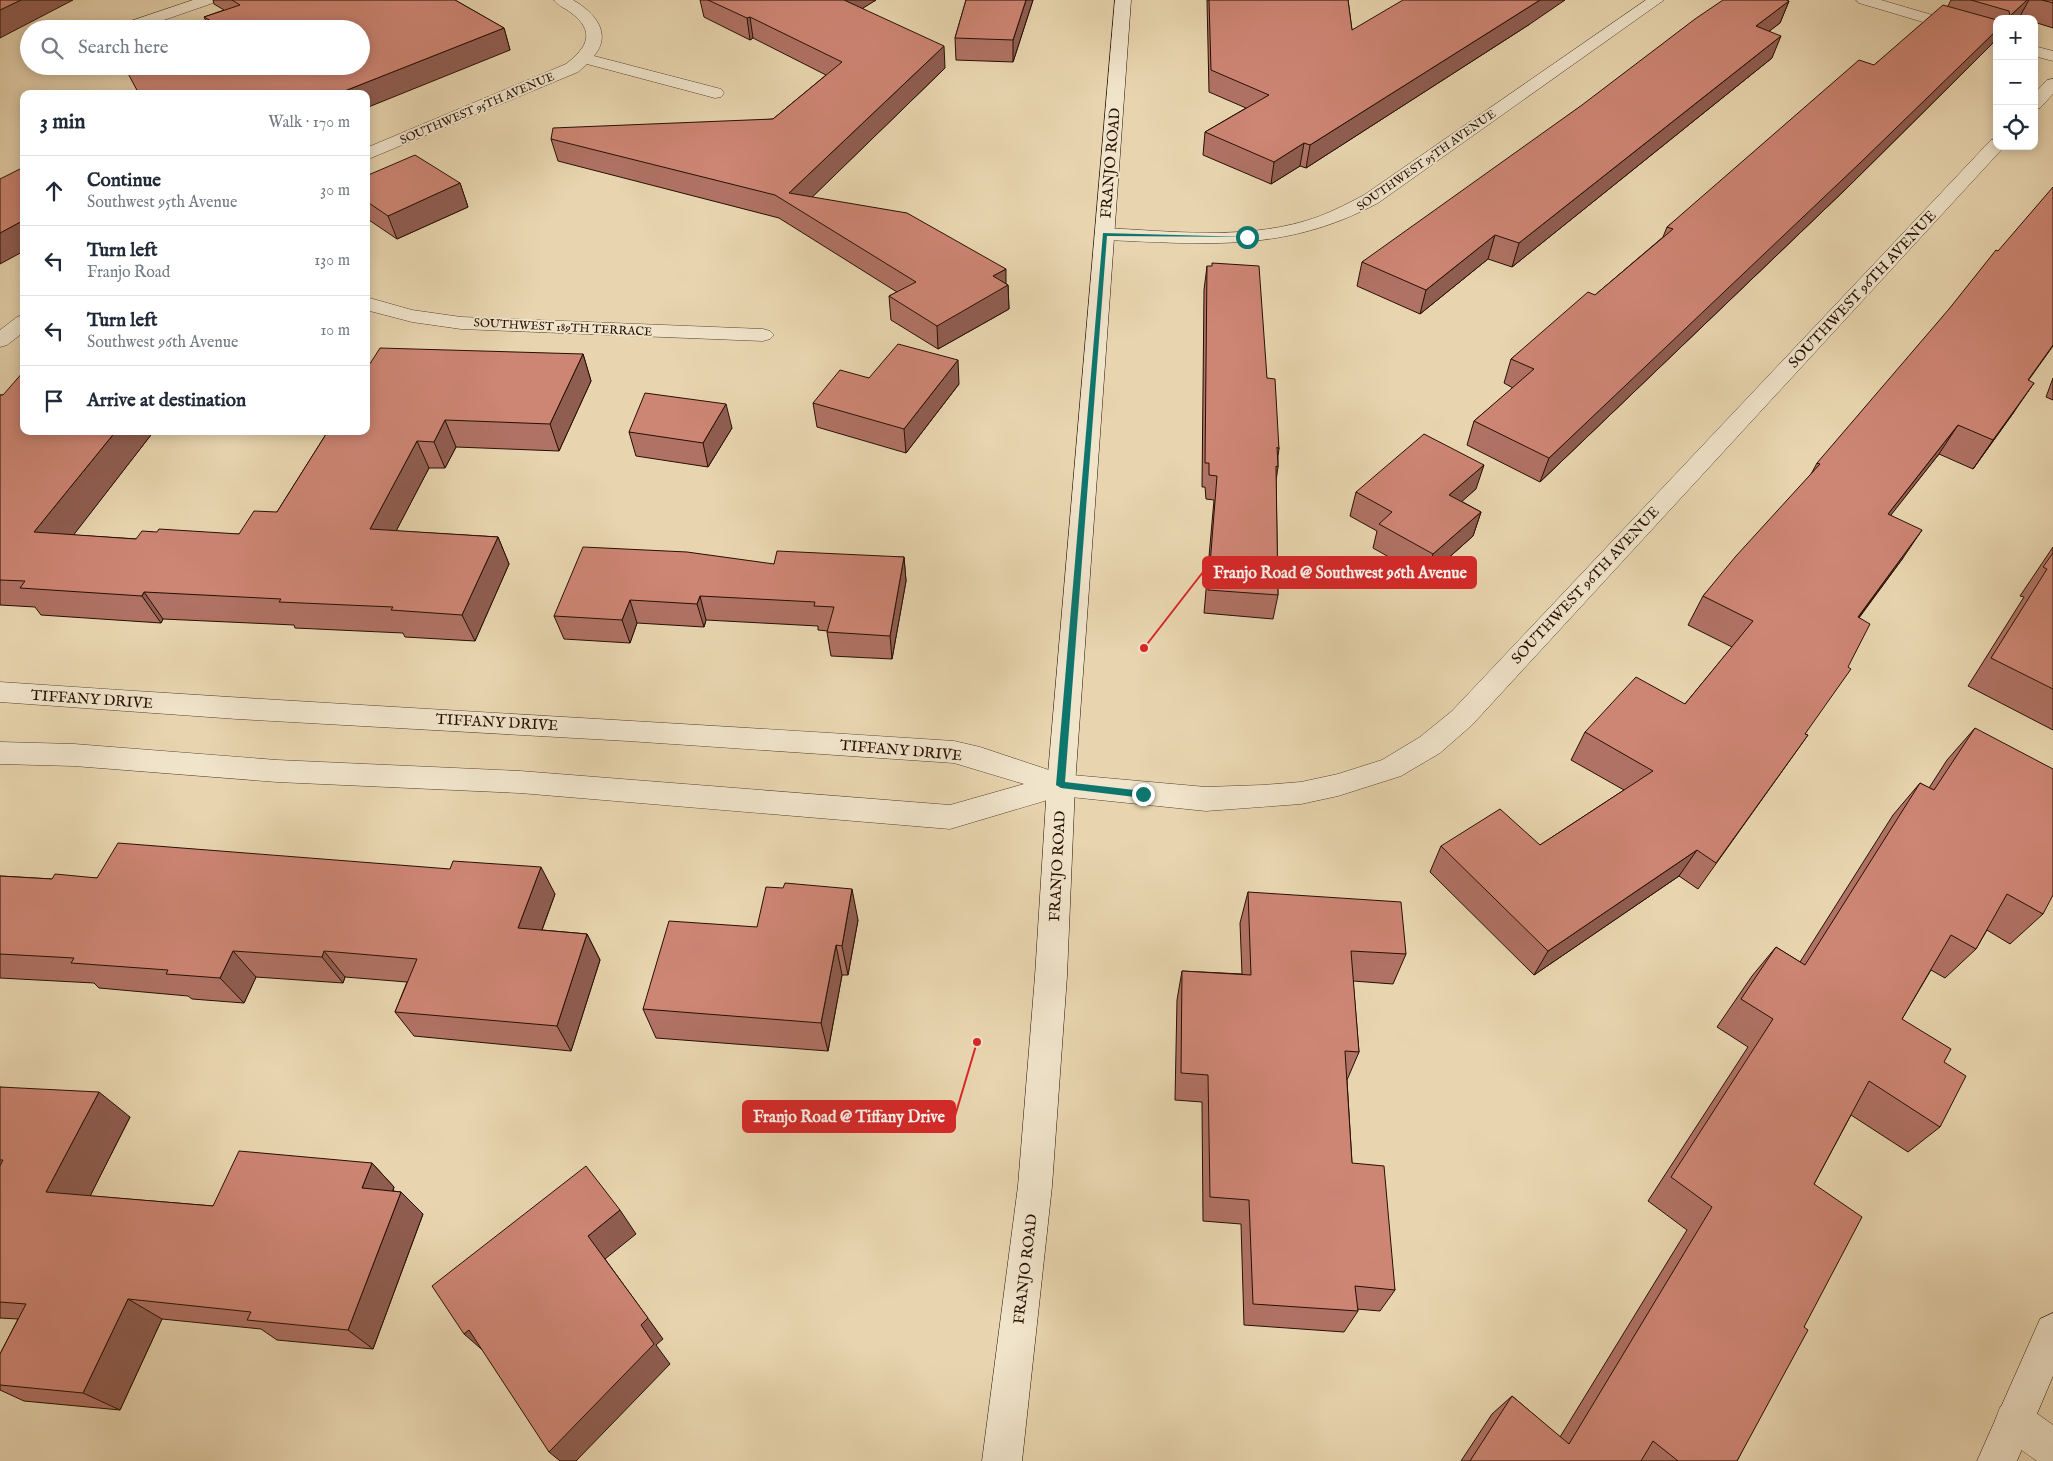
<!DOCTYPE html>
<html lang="en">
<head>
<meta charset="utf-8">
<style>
  body { margin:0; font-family:"IM FELL English",serif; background:#f6f6f7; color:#1f2937 }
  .controls { position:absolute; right:15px; top:15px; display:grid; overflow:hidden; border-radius:10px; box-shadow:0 2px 12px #0003 }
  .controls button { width:45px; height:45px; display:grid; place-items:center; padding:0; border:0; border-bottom:1px solid #e0e1e3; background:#fff; color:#1f2937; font:25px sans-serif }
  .stop { position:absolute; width:15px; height:15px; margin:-11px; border:4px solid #0f766e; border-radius:50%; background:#fff }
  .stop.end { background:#0f766e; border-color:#fff; box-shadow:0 1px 5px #0008 }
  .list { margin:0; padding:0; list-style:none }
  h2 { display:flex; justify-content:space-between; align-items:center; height:65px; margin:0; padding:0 20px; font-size:21px }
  h2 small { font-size:16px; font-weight:400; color:#747a83 }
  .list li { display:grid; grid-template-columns:32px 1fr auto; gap:15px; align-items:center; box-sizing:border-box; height:70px; padding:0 20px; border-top:1px solid #e0e1e3 }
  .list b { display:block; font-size:19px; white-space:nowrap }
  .list p { margin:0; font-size:16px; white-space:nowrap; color:#747a83 }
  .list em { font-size:16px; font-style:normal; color:#747a83 }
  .icon { flex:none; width:28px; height:28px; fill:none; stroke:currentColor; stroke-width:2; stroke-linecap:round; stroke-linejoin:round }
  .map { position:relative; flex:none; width:2053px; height:1461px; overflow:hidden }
  .search { position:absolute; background:#fff; box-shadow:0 2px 12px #0003; left:20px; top:20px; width:350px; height:55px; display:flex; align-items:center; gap:12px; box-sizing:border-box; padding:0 18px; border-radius:28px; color:#747a83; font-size:19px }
  .panel { position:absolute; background:#fff; box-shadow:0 2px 12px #0003; left:20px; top:90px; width:350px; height:345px; border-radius:10px }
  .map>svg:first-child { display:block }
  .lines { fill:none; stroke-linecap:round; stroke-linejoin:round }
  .street-casing { stroke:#56402d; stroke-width:1 }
  .secondary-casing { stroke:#260f02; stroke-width:1 }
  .street { fill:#f0e4cb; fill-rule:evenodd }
  .secondary { fill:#f0e4cb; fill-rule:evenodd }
  .wall { fill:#b07264; stroke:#260f02 }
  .shaded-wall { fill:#905d51; stroke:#260f02 }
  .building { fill:#cd8574; stroke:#260f02 }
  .route { fill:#0f766e }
  .labels { text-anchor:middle; stroke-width:4; stroke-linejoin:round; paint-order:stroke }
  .far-street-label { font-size:12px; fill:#260f02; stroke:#f0e4cb }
  .street-label { font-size:15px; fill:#260f02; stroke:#f0e4cb }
  .leader { fill:none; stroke:#d62828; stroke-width:2 }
  .callout-dot { fill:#d62828; stroke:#f0e4cb; stroke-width:2 }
  .callout { fill:#d62828; stroke:#d62828; stroke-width:2 }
  .callout-label { font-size:16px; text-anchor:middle; font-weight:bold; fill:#fff }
</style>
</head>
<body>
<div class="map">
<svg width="2053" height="1461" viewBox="0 0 2053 1461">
  <rect width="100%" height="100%" fill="#e8d5af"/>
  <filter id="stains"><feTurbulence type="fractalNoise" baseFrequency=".004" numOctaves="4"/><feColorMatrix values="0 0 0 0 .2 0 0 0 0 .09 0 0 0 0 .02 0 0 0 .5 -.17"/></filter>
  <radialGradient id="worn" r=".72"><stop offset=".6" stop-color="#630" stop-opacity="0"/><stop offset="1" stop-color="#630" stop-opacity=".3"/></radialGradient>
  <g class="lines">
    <g class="street-casing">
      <g id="street">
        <polygon points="193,0 216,0 213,3 138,29 117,28 119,25"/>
        <path d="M554,0h19c21,12 40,33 21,56l127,33 3,4 -3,4 -6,1 -128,-34 -9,8 -212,88v-12l200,-84c22,-17 30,-33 4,-52 -5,-4 -12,-6 -16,-12z"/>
        <path d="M1646,0h18l-286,203c-93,50 -172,41 -273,37l-7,-2 -3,-4 3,-4 7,-2c65,3 136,12 200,-7 21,-6 40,-16 59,-26z"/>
        <polygon points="1856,0 1881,0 1997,34 1997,44 1859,3"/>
        <polygon points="2034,46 2053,51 2053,61 2034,56"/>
        <polygon points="2053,79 2053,94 2040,108 2034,109 2034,94 2047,80"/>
        <path d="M1997,139v7h7l-1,2 -531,577 -32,28 -39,23 -63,20 -37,8 -95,7 -145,-15 -111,33 -430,-36 -243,-11 -203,-16 -74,-2v-22l74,2 203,16 243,11 430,34 74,-21 -70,-21 -326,-22 -391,-22 -237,-17v-20c318,22 636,38 954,59l26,6 81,27 145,13 57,-2 38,-3 37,-8 44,-14 38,-23 32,-26 539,-571z"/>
        <polygon points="366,297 412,310 461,317 763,329 770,331 774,335 770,339 763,341 461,329 412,322 366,310"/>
        <polygon points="24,315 24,332 7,345 0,347 0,330 17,317"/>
        <polygon points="2014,1402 2028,1407 2053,1425 2053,1461 2037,1461 2000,1435 1995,1421 2000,1407"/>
      </g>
    </g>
    <g class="secondary-casing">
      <g id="secondary">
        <polygon points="1115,0 1131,0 1075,785 1067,976 1052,1186 1022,1461 982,1461 1018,1186 1035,976 1047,785"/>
        <polygon points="2053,1313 2053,1376 2017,1461 1977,1461 2040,1319"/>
      </g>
    </g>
    <use href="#street" class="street"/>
    <use href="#secondary" class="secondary"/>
  </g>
  <g class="wall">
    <polygon points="213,0 455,0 504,28 510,50 209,27 204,17 224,10 214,4"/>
    <polygon points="700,0 876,0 862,8 945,68 812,197 1006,284 1008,285 1009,309 938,349 891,320 889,296 897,292 779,218 558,161 551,139 773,119 826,75 753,38 750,40 704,17"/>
    <polygon points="966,0 1033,0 1013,62 956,60 955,38"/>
    <polygon points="1207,0 1348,0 1352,30 1530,24 1306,168 1300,166 1271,184 1203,155 1205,132 1246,108 1209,92"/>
    <polygon points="1951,0 2053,0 2053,28 2034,22 2034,19 2022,19 2019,18 2018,19 1997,19 1997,36 1992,44 1848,187 1540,482 1467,445 1474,421 1513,388 1504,383 1511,359 1595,295 1663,237 1667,227 1874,65 1948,6"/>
    <polygon points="1789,1 1780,23 1769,31 1772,58 1512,267 1488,259 1420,314 1357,286 1362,262"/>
    <polygon points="366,176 460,183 468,207 397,239 366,218"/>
    <polygon points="1207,266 1267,378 1279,449 1278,456 1278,467 1276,481 1278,595 1273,619 1204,613 1214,500 1206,499 1205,487 1202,487 1204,290"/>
    <polygon points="583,354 591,381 559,451 456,447 445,468 429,468 396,531 498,537 509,564 475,641 405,637 403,633 295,628 294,625 163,619 161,623 41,615 35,607 0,605 0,395 3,395 24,431 154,431 73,535 136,539 239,534 277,512 328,431"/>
    <polygon points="869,378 959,384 906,453 817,427 813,403"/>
    <polygon points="2053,378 2053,400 2046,397"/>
    <polygon points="2028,380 2014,412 1973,469 1939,454 1890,515 1903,558 1859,618 1805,734 1808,735 1698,889 1679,876 1534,975 1430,872 1441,846 1540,845 1624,790 1571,760 1585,732 1685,704 1732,647 1688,625 1703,596 1810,476 1817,463"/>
    <polygon points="732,428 708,467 636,456 629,432"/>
    <polygon points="1476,489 1461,501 1481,512 1473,536 1426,578 1373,548 1377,531 1350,516 1356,492"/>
    <polygon points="2053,547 2053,730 1968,686 2024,597 2020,596"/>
    <polygon points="904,557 906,581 892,659 831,656 827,632 828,631 818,630 818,626 706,620 704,627 637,623 630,643 564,639 554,616 774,564"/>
    <polygon points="1975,728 2043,914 2010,944 1987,930 1976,949 1945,978 1931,970 1902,1019 1944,1062 1940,1127 1908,1152 1851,1115 1814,1184 1804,1327 1737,1461 1461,1461 1492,1414 1512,1396 1560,1437 1687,1230 1648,1201 1748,1047 1717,1027 1752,976 1776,947 1800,962 1893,815 1920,783 1929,788 1947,760"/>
    <polygon points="0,876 52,879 97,878 555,894 542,930 587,934 600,960 571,1051 414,1036 395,1012 407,982 345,977 343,983 256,977 244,1003 192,999 188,996 99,988 94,983 0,978"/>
    <polygon points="1248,892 1406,954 1393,984 1353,981 1359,1052 1347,1080 1352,1163 1395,1290 1380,1311 1357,1309 1358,1311 1344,1332 1244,1325 1241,1224 1203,1221 1202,1102 1175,1100 1177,1000 1182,971 1242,974 1240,923"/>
    <polygon points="858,920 848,975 842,975 828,1051 656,1038 643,1009 757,927"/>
    <polygon points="0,1087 130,1117 90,1196 213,1206 372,1163 394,1187 393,1191 401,1192 423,1214 373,1349 277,1340 261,1329 162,1319 120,1410 24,1401 0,1390 0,1354 18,1319 0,1318"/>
  </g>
  <g class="shaded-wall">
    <polygon points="21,0 73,0 0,38 0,10"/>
    <polygon points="842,0 876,0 844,20"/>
    <polygon points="1026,0 1033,0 1013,62 1013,40"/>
    <polygon points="1540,0 1565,0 1530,24 1306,168 1310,145"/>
    <polygon points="2027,0 2029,0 2019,18 2018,19 2009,19 2010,16"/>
    <polygon points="1789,1 1780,23 1747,48 1756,26"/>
    <polygon points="750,17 753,38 750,40 747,18"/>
    <polygon points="504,28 510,50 366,108 366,94 337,94"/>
    <polygon points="1997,30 1997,36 1992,44 1848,187 1540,482 1549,458"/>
    <polygon points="1781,36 1772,58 1512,267 1519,243"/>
    <polygon points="944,46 945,68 799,210 789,193"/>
    <polygon points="1304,143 1300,166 1271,184 1274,162"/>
    <polygon points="460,183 468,207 397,239 388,216"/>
    <polygon points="24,220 24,251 0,264 0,233"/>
    <polygon points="1495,235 1488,259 1420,314 1426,290"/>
    <polygon points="1006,269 1006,286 1008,285 1009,309 938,349 937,326 993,276"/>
    <polygon points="2053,345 2053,346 2008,409 2028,380"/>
    <polygon points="583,354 591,381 559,451 550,424"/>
    <polygon points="958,360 959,384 906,453 904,429"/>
    <polygon points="2034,383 2014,412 1973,469 1993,440"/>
    <polygon points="726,404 732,428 708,467 703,443"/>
    <polygon points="445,420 456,447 445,468 434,442"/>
    <polygon points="1958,425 1939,454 1869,543 1888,514"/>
    <polygon points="116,431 154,431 55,559 34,532"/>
    <polygon points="417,441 429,468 383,556 370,529"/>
    <polygon points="1484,465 1476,489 1442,519 1449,495"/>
    <polygon points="1481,512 1473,536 1426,578 1433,554"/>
    <polygon points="1922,530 1903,558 1838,645 1858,617"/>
    <polygon points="498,537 509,564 475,641 462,615"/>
    <polygon points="904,557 906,581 892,659 890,636"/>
    <polygon points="144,592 163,619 161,623 142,596"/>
    <polygon points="700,596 706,620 704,627 697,604"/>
    <polygon points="630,600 637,623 630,643 622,620"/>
    <polygon points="1697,850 1679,876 1534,975 1548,951"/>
    <polygon points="541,867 555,894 533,954 518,928"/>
    <polygon points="852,889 858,920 848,975 842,946"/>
    <polygon points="587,934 600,960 571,1051 557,1026"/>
    <polygon points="836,945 842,975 828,1051 821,1023"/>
    <polygon points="233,951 256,977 244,1003 220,978"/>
    <polygon points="324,951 345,977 343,983 322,957"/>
    <polygon points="99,1092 130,1117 81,1214 46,1192"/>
    <polygon points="372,1163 394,1187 386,1211 362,1188"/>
    <polygon points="401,1192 423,1214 373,1349 348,1330"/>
    <polygon points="620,1210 636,1234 605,1259 663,1339 656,1345 670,1364 576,1461 560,1461 549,1452 588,1236"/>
    <polygon points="128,1299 162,1319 120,1410 83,1393"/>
    <polygon points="469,1330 487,1354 464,1334"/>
  </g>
  <g class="building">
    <polygon points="0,0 21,0 0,10"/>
    <polygon points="232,0 455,0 504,28 337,94 139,94 124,66 361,66 361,29 202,29 218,25 204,17 240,5"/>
    <polygon points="708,0 844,0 944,46 789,193 907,213 1006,269 993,276 1008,285 937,326 889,296 916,282 775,195 551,139 553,128 773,119 842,62 750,17 747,18"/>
    <polygon points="966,0 1026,0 1013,40 955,38"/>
    <polygon points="1209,0 1348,0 1352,30 1403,0 1540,0 1310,145 1304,143 1274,162 1205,132 1269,95 1211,70"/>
    <polygon points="1723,0 1786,0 1789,1 1756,26 1781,36 1519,243 1495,235 1426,290 1362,262 1582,105 1695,19"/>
    <polygon points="1971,0 2027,0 2010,16 2009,11"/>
    <polygon points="2042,0 2053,0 2053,3"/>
    <polygon points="1943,5 1997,20 1997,30 1860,163 1549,458 1474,421 1534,369 1511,359 1588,292 1595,295 1673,229 1667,227 1859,60 1874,65"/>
    <polygon points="415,155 460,183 388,216 366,201 366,176"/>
    <polygon points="24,167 24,220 0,233 0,179"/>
    <polygon points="2053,187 2053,345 2028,380 2034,383 1993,440 1958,425 1888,514 1922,530 1858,617 1870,624 1848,667 1851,669 1805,734 1808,735 1716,863 1697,850 1548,951 1441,846 1500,809 1540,845 1653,771 1585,732 1636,677 1685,704 1753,621 1703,596 1736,556 1820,464 1817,463 1949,309 1996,250 1998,251"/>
    <polygon points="1212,263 1259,266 1267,378 1275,379 1279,449 1277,447 1278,467 1276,466 1278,595 1208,590 1217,476 1209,475 1209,463 1205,463 1207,266 1212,266"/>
    <polygon points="898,344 958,360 904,429 813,403 840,370 869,378"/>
    <polygon points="380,348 583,354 550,424 445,420 434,442 417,441 370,529 498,537 462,615 391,610 393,607 279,602 281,599 144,592 142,596 20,588 25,581 0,580 0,395 3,395 24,371 24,431 116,431 34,532 136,539 142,531 157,532 159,529 239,534 254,511 277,512 328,431 366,431 366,370"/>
    <polygon points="645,393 726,404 703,443 629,432"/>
    <polygon points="1424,434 1484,465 1449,495 1481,512 1433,554 1379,524 1392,512 1356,492"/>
    <polygon points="583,547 687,552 774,564 777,551 904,557 890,636 827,632 834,607 814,606 815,602 700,596 697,604 630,600 622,620 554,616"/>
    <polygon points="2053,553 2053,689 1991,658 2047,569 2043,567"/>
    <polygon points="1975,728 2053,769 2053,895 2043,914 2007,894 1976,949 1951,935 1902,1019 1951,1049 1944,1062 1966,1076 1940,1127 1869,1081 1814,1184 1862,1217 1804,1327 1808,1330 1737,1461 1678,1461 1653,1441 1641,1461 1470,1461 1512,1396 1569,1444 1712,1207 1671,1177 1773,1019 1741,999 1776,947 1805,965 1920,783 1934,790"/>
    <polygon points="118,843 450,869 453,861 541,867 518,928 587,934 557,1026 395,1012 417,959 324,951 322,957 233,951 220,978 166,974 168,970 71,963 74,958 0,954 0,876 52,879 55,874 97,878"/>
    <polygon points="785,883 852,889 842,946 836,945 821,1023 643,1009 669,921 757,927 766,887 783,888"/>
    <polygon points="1248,892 1401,902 1406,954 1351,951 1359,1052 1345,1051 1352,1163 1384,1166 1395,1290 1355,1286 1358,1311 1253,1304 1249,1200 1210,1197 1208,1075 1181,1073 1182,971 1251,975"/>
    <polygon points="0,1087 99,1092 46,1192 213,1206 239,1151 372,1163 362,1188 401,1192 348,1330 247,1320 251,1312 128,1299 83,1393 0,1385 0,1354 26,1304 0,1302 0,1166 3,1160 0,1160"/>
    <polygon points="586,1166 620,1210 588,1236 648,1318 641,1325 654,1344 549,1452 469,1330 464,1334 432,1286"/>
  </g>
  <polygon class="route" points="1103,233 1250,237 1107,236 1065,782 1143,791 1147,794 1143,798 1061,788 1056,785"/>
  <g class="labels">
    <g class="far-street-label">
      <text transform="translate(477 108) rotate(-23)" y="4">SOUTHWEST 95TH AVENUE</text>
      <text transform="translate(1426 160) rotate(-35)" y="4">SOUTHWEST 95TH AVENUE</text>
      <text transform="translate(563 327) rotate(3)" y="4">SOUTHWEST 189TH TERRACE</text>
    </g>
    <g class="street-label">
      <text transform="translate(1110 163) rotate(-85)" y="5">FRANJO ROAD</text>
      <text transform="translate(1862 289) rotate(-47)" y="5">SOUTHWEST 96TH AVENUE</text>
      <text transform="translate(1585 585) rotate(-47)" y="5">SOUTHWEST 96TH AVENUE</text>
      <text transform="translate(92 699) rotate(4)" y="5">TIFFANY DRIVE</text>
      <text transform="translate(497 722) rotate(3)" y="5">TIFFANY DRIVE</text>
      <text transform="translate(901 750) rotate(5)" y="5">TIFFANY DRIVE</text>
      <text transform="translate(1057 866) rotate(-87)" y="5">FRANJO ROAD</text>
      <text transform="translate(1025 1269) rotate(-83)" y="5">FRANJO ROAD</text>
    </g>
  </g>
  <path class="leader" d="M1144 648L1203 572M977 1042L955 1116"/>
  <g class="callout-dot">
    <circle cx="1144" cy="648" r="5"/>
    <circle cx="977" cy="1042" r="5"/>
  </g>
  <g class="callout">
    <rect x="1203" y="557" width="273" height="31" rx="5"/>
    <rect x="743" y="1101" width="212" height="31" rx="5"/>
  </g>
  <g class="callout-label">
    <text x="1340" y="578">Franjo Road @ Southwest 96th Avenue</text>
    <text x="849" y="1122">Franjo Road @ Tiffany Drive</text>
  </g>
  <rect width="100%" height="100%" filter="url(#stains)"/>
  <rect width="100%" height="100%" fill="url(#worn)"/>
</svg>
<div class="controls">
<button>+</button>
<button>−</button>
<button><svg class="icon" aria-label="locate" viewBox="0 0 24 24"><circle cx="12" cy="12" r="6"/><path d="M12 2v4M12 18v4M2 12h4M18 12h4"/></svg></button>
</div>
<div class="stop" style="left:1247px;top:237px"></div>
<div class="stop end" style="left:1143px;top:794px"></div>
<div class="search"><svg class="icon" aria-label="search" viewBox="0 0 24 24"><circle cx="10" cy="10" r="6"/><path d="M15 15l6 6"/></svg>Search here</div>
<section class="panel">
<h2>3 min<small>Walk · 170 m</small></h2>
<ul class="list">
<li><svg class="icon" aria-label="ahead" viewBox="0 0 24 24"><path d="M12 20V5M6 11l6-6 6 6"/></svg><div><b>Continue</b><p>Southwest 95th Avenue</p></div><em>30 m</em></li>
<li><svg class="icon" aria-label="left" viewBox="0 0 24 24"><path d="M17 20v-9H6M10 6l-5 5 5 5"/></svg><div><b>Turn left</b><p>Franjo Road</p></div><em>130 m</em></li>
<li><svg class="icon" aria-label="left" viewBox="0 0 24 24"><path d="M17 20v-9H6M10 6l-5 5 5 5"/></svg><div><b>Turn left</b><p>Southwest 96th Avenue</p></div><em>10 m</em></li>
<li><svg class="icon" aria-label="arrive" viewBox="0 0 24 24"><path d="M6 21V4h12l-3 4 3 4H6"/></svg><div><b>Arrive at destination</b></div></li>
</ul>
</section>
</div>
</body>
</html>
